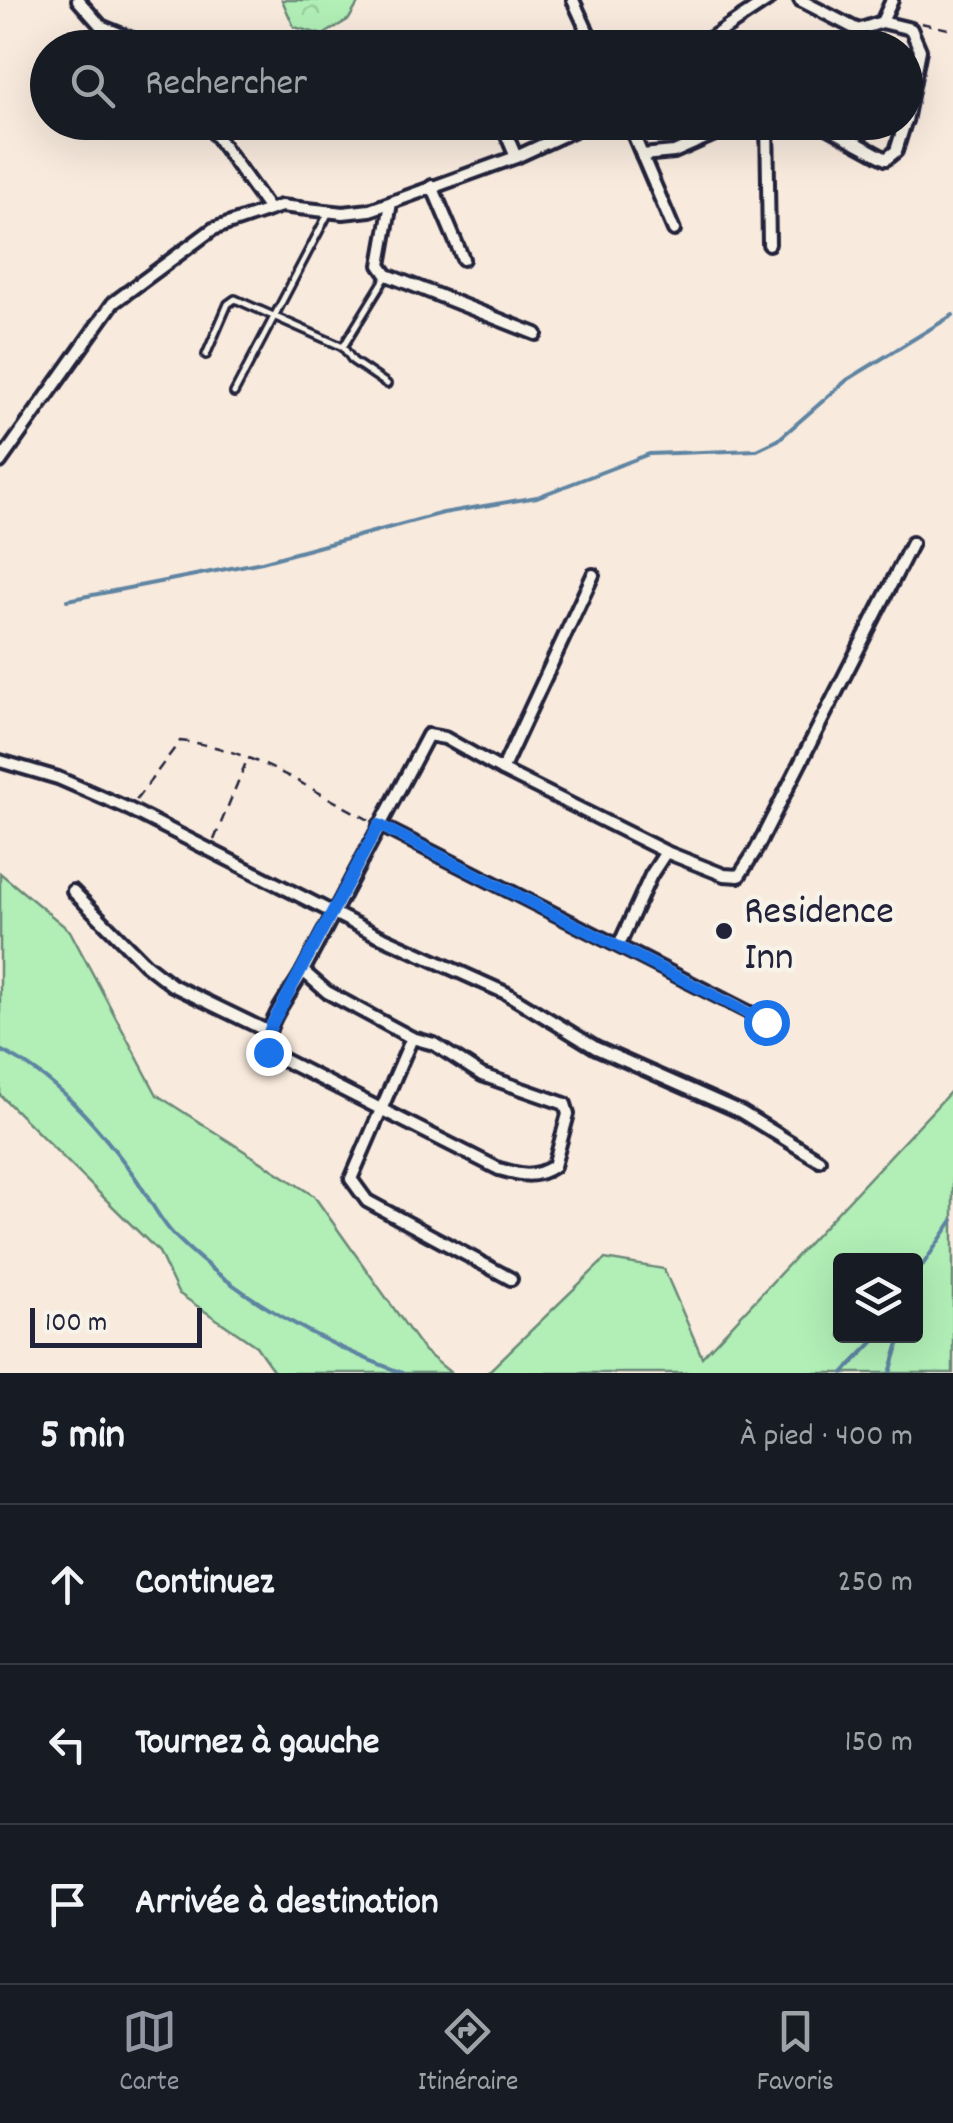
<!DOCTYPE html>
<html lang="fr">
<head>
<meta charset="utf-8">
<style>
  body { margin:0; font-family:Dekko,sans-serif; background:#20242c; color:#f1f3f6 }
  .controls { position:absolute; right:30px; bottom:30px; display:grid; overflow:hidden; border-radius:10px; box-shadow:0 10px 40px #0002 }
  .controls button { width:90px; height:90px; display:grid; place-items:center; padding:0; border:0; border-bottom:2px solid #363941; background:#171b24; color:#f1f3f6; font:50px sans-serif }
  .scale { position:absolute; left:30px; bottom:25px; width:172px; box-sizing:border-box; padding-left:10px; border:5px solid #22223b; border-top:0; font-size:28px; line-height:35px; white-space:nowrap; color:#22223b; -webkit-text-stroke:8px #f7f3e8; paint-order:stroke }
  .stop { position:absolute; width:30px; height:30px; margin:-22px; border:8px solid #1a73e8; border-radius:50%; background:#fff }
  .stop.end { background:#1a73e8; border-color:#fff; box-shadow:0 2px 10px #0008 }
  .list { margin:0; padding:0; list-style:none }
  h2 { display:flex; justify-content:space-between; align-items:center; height:130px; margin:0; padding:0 40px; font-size:42px }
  h2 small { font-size:32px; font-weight:400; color:#9ea1a6 }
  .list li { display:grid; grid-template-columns:65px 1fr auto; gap:30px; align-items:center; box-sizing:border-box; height:160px; padding:0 40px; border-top:2px solid #363941 }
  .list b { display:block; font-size:38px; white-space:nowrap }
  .list em { font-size:32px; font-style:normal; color:#9ea1a6 }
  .icon { flex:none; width:55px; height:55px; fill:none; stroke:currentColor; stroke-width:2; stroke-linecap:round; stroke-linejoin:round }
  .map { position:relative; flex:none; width:953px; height:1373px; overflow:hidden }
  .search { position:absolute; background:#171b24; box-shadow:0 10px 40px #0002; left:30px; right:30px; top:30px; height:110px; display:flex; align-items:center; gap:25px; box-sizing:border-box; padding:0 35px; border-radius:55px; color:#9ea1a6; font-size:38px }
  .sheet { height:610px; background:#171b24 }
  nav { display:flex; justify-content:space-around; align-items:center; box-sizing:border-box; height:140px; border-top:2px solid #363941; background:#171b24; font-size:28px; color:#9ea1a6 }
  nav a { display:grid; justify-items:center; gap:5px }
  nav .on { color:#9495a2 }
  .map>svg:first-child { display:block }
  .grass { fill:#b1efb6; stroke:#6a8878; stroke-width:2.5; fill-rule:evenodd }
  .forest { fill:url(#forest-crowns); stroke:#6a8878; stroke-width:2.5 }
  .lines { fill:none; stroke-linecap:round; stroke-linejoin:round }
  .stream { stroke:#5e84a2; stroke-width:4 }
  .lane-casing { stroke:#22223b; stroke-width:12 }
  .street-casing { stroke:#22223b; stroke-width:18 }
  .path { stroke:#22223b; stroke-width:2.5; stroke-dasharray:10 8; stroke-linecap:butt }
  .lane { stroke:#f7f3e8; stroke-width:5 }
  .street { stroke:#f7f3e8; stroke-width:10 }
  .route { stroke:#1a73e8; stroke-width:12 }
  .poi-dot { fill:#22223b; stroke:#f7f3e8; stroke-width:4 }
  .labels { text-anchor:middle; stroke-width:9; stroke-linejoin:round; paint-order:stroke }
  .poi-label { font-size:40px; fill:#22223b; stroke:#f7f3e8; text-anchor:start }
</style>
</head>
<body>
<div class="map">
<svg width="953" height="1373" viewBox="0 0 953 1373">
  <defs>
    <pattern id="forest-crowns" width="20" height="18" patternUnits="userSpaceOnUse" patternTransform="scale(2.5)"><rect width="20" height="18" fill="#b1efb6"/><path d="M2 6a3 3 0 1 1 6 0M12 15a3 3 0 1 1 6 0" fill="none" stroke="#98cd9d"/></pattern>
  </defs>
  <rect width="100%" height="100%" fill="#f8eadd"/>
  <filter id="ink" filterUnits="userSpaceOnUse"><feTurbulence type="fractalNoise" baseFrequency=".01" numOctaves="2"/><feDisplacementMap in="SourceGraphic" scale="20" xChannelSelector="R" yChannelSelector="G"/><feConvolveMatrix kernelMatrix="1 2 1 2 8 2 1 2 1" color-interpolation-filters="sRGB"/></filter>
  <g filter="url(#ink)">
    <g class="grass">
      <polygon points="0,873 70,931 157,1095 314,1196 424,1351 451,1373 275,1373 256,1346 178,1293 159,1252 0,1095"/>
      <path d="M953,1089v284h-466l118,-114 59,10 38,88zM916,1260v76h-76v-76z"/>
    </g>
    <polygon class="forest" points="282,0 360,0 349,19 323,35 294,27"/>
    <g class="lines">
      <g class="stream">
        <polyline points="67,600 262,562 443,513 537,497 649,454 757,450 778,440 847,380 953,315"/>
        <path d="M0,1050c55,26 97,75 132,123 15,20 26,46 43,63 63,62 146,107 227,137"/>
        <polyline points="916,1275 953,1220"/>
        <polyline points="843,1373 879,1336"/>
        <polyline points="890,1373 901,1336"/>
      </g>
      <g class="lane-casing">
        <g id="lane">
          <polyline points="343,347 353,361 387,384"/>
          <polyline points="206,355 228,304 235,299 343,347 386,277"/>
          <polyline points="234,393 328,214"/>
        </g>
      </g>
      <g class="street-casing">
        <g id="street">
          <polyline points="78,0 101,26 154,48"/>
          <polyline points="573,0 595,48"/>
          <polyline points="800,0 858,30 882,22 911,29 920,50 906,121"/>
          <polyline points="882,22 892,0"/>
          <polyline points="696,48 768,0"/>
          <polyline points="206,122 268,208"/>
          <polyline points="501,122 516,157"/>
          <polyline points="628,122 674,230"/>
          <polyline points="767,122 769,244"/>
          <polyline points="818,122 886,159 896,151 905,122"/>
          <polyline points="642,155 674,152 742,122"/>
          <polyline points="432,186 463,259"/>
          <polyline points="391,203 380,265 387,275 536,334"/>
          <polyline points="0,462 113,303 213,229 281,206 343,213 370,210 516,157 592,122"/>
          <polyline points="0,761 58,778 129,809 373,933 506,993 596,1048 741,1112 819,1160"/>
          <polyline points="502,770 666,852"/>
          <polyline points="379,825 766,1021"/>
          <polyline points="73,891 145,964 172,985 269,1032"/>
          <polyline points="619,945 651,875 666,852 724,875 739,876 756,850 912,543"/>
          <path d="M303,971l24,21 85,46 22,6 48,31 83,29 3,10 -14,52c-19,13 -34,9 -55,3l-231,-117c-6,-26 23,-59 35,-81z"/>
          <polyline points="303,971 428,735 445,738 502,770 593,575"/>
          <polyline points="412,1038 351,1179 367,1201 511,1279"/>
        </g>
      </g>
      <g class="path">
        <polyline points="921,23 953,30"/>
        <path d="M136,800l44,-59c69,6 131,49 191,80"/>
        <polyline points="214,840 247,760"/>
      </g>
      <use href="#lane" class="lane"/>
      <use href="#street" class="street"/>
    </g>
  </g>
  <g class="lines" filter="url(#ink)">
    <polyline class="route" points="268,1052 266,1041 272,1024 379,825 766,1022"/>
  </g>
  <circle class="poi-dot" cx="724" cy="931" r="10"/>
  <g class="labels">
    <g class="poi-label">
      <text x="744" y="922">Residence<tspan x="744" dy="46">Inn</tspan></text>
    </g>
  </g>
</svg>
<div class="controls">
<button><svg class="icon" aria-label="layers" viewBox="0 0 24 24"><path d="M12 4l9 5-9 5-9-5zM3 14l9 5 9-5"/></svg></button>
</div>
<div class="scale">100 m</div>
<div class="stop" style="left:766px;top:1022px"></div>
<div class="stop end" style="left:268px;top:1052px"></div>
<div class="search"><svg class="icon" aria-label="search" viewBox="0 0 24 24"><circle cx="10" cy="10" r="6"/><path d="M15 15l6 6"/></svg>Rechercher</div>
</div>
<section class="sheet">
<h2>5 min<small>À pied · 400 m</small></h2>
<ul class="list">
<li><svg class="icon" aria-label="ahead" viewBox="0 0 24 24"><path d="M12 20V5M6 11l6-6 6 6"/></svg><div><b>Continuez</b></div><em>250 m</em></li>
<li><svg class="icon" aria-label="left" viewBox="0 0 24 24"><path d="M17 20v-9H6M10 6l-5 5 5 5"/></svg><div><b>Tournez à gauche</b></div><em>150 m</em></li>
<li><svg class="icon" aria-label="arrive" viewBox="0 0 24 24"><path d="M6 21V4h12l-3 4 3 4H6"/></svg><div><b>Arrivée à destination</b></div></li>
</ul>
</section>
<nav>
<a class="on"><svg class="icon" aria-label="map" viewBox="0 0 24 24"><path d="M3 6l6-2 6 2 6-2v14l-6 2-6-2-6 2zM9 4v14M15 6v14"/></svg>Carte</a>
<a><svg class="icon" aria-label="directions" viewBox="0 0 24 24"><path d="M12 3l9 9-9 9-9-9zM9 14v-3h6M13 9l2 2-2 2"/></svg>Itinéraire</a>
<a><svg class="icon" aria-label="saved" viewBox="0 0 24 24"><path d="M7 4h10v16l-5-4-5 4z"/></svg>Favoris</a>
</nav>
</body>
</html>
